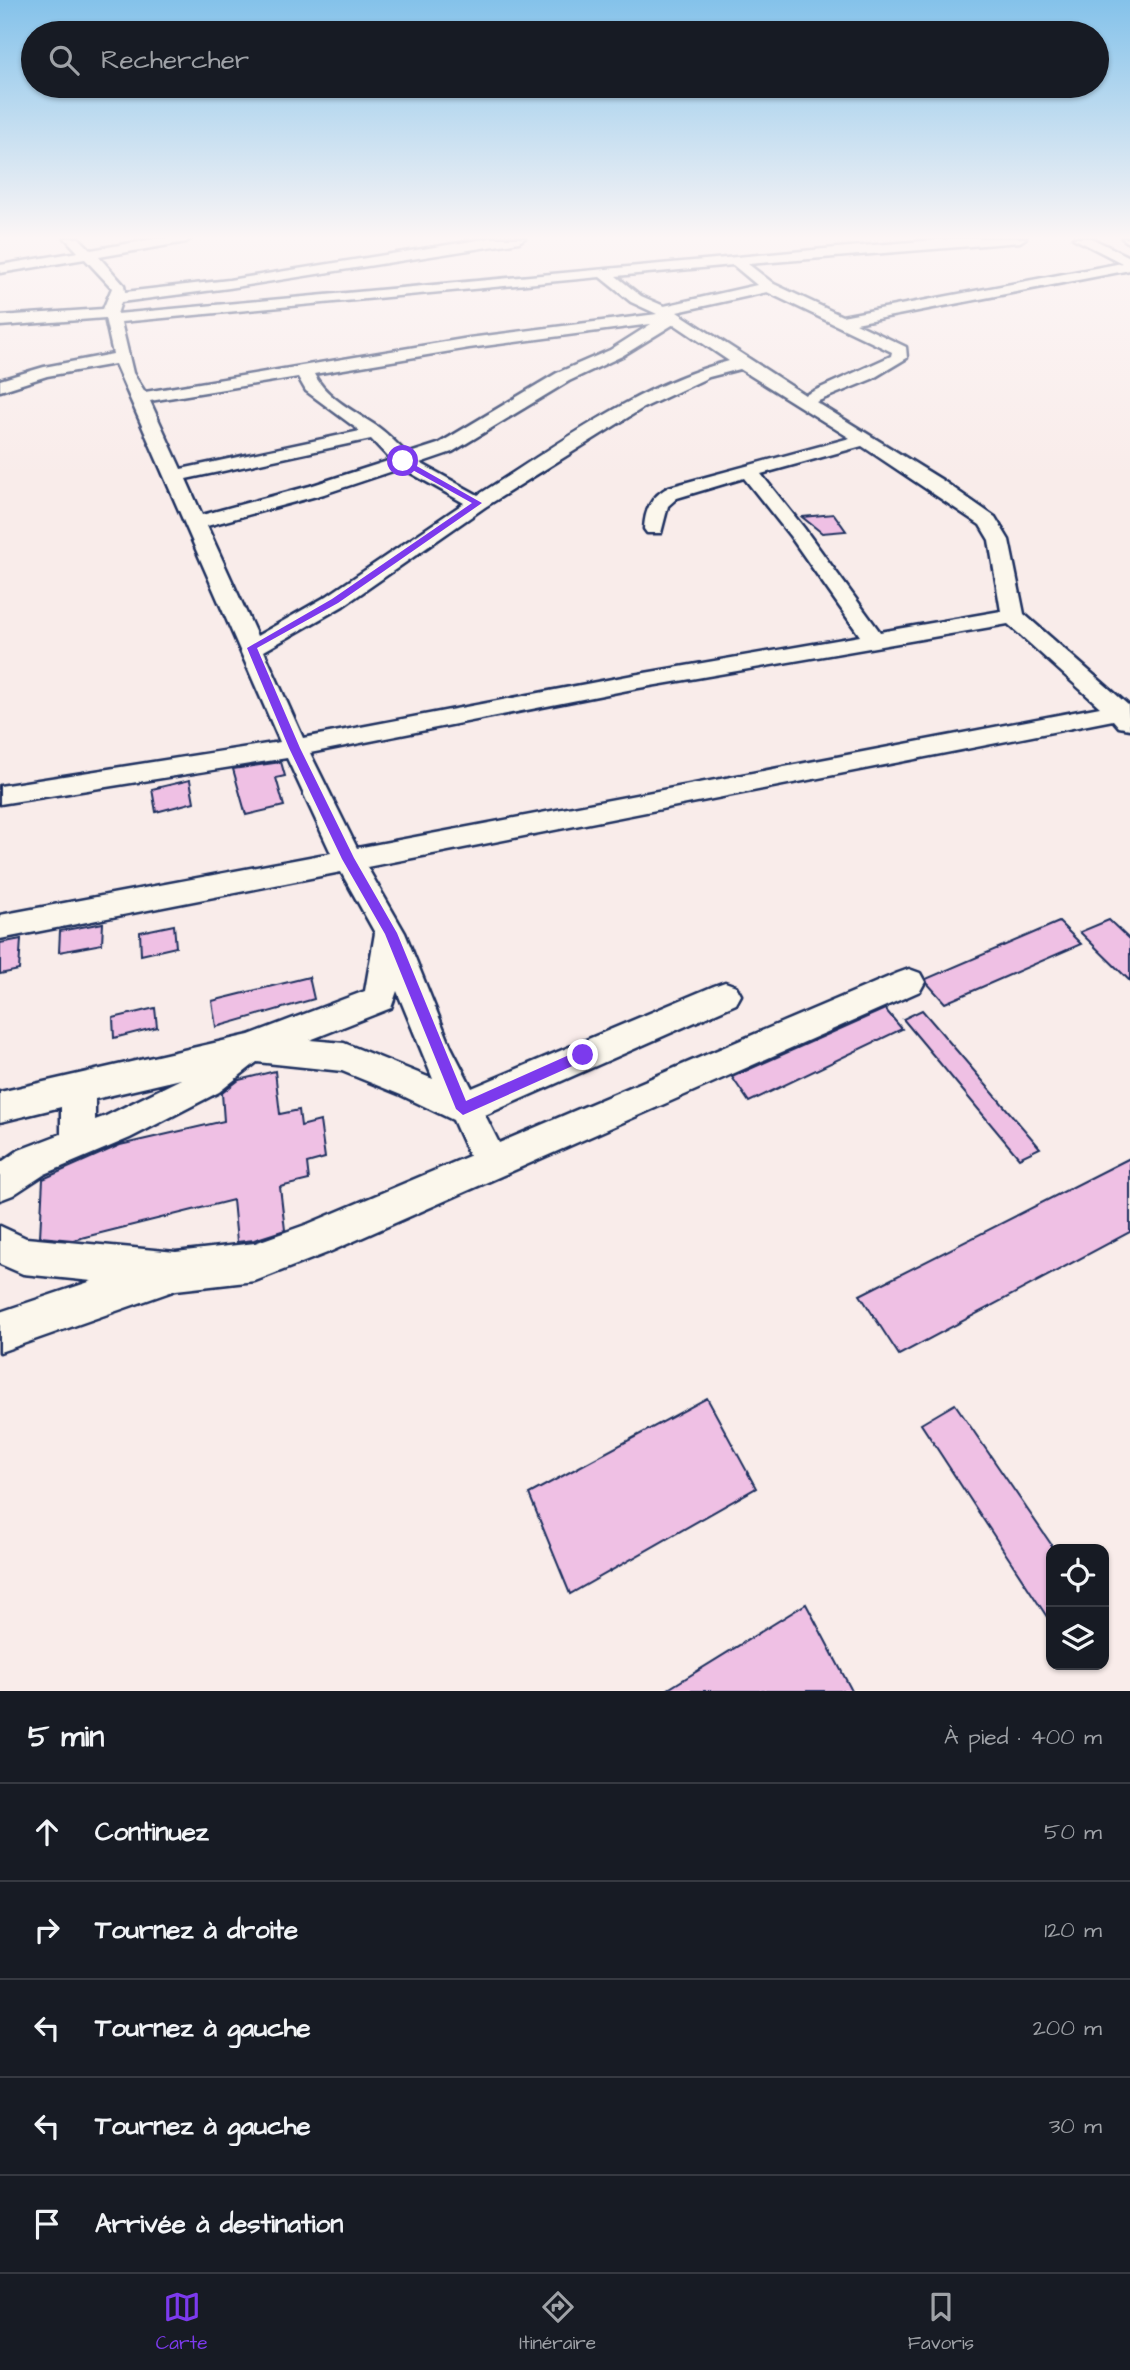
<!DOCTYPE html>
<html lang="fr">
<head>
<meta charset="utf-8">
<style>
  body { margin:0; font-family:"Architects Daughter",sans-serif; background:#242831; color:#f1f3f6 }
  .controls { position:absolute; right:21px; bottom:21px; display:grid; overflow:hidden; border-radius:14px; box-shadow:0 2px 5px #0004 }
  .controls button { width:63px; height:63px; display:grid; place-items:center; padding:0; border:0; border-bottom:2px solid #363941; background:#171b24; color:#f1f3f6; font:35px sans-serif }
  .stop { position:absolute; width:21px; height:21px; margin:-16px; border:5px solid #7c3aed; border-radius:50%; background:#fff }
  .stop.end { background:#7c3aed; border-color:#fff; box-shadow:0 2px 7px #0008 }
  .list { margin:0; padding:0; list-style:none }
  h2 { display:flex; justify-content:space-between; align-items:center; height:91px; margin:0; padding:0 28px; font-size:30px }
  h2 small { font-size:23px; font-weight:400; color:#9ea1a6 }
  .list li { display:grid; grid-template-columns:46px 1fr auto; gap:21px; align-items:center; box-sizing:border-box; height:98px; padding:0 28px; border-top:2px solid #363941 }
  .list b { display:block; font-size:26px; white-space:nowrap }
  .list em { font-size:23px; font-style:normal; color:#9ea1a6 }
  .icon { flex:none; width:38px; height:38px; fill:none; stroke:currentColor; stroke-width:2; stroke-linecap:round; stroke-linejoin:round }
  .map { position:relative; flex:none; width:1130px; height:1691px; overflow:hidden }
  .search { position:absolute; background:#171b24; box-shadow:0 2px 5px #0004; left:21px; right:21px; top:21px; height:77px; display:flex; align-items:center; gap:18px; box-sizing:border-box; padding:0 24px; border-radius:38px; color:#9ea1a6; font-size:26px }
  .sheet { height:581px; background:#171b24 }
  nav { display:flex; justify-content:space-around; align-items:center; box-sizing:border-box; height:98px; border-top:2px solid #363941; background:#171b24; font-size:19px; color:#9ea1a6 }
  nav a { display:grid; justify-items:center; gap:4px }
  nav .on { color:#7c3aed }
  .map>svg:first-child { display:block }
  .building { fill:#efc0e4; stroke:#1b2f5e; stroke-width:2 }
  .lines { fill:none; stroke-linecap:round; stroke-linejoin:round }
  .minor-casing { stroke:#1b2f5e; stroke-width:5 }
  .minor { fill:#fbf7ec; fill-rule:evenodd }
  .route { fill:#7c3aed }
</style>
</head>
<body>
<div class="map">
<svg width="1130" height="1691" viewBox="0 0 1130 1691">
  <rect width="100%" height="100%" fill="#f9ecea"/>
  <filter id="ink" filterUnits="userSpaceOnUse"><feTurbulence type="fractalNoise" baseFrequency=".0143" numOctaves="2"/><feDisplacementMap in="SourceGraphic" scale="14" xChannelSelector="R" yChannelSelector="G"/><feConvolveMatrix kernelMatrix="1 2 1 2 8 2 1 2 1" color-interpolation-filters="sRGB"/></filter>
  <g filter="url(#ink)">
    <g class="building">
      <polygon points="834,514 846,531 822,533 802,517"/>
      <polygon points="281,762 285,776 276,778 284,806 246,815 233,769"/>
      <polygon points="190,780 194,802 156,812 152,789"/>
      <polygon points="1109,920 1130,940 1130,981 1080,932"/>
      <polygon points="1059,922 1081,944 945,1003 927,983 926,979"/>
      <polygon points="103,923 102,944 59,952 60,931"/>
      <polygon points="174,925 176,947 141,955 140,932"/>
      <polygon points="21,939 19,970 0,974 0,943"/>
      <polygon points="309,977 314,999 216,1027 212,1001"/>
      <polygon points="155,1008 157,1027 114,1038 113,1018"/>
      <polygon points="885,1009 902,1029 749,1102 732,1077"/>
      <polygon points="922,1010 1040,1148 1019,1158 903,1019"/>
      <polygon points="275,1071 280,1114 299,1110 301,1126 320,1121 325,1158 307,1163 309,1180 280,1187 285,1230 254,1240 237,1242 233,1200 73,1240 40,1237 43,1179 120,1145 224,1121 222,1093 239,1080"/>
      <polygon points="1130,1158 1130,1232 899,1355 860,1295"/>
      <polygon points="707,1398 756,1488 570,1594 529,1494"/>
      <polygon points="955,1404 1051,1544 1051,1623 921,1424"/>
      <polygon points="806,1604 852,1691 665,1691"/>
    </g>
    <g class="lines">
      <g class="minor-casing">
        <g id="minor">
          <path d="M65,238h14l12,12 68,-12h33l-6,4 -87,15 25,28 1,7 104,-12 262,-42h34l-6,4 -290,46 -108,14 -4,12 707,-65 137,-11h65l-6,4 -272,22 26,20 68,32 280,-53 -49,-25h18l39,19v13l-274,53 50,24 1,11 -35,21 -56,23 126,78 53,37 14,23 15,74 104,91 2,24 -11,-2 -6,-7 -746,147 38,66 46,114 21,41 242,-102 11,-4 11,4 5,9 -5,9 -251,111 14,28 399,-170 11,-4 11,4 5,9 -5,9 -593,262 -72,28 -79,9 -176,62v-40l92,-31 -69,-7 -23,-10v-38l26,12 150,14 79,-9 53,-19 161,-68 -16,-36 -52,-25 -59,-24 -85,-9 -38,30 -89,46 -85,36 -32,21 -13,5v-37l19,-13 42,-16v-27l-61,15v-30l249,-57 116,-44 10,-58 -34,-61 -341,67v-24l331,-62 -44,-95 -287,46v-18l280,-44 -165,-378 -68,12 -47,15v-11l44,-13 69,-13 -8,-36 -105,8v-10l103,-7 9,-21 -27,-29 -85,14v-8l78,-13zM733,265l24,20 -93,21 -23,-10 -25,-20zM600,277l31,25 26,12 -188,24 -324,54 -12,-19 -12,-51zM767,292l125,60 -1,4 -86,39 -128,-83zM651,324l-41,26 -53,23 -119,71 -31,10c-9,-9 -18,-19 -29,-27 -22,-15 -51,-28 -64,-53l155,-26zM674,324l55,37c-92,24 -171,84 -251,134l-58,-32 32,-11 117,-71 53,-25zM740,369l110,69 -181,49c-18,9 -24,23 -25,42l3,4h14l7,-27 9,-8 67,-20 46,58 70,100 -227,39 -330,63 -39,-87 79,-45 142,-99 158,-99 66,-31zM298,377l8,14 54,40 -179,38 -31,-68zM371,439l20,21 -81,26 -108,29 -16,-36zM862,446l118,79 9,15 12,71 -121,21 -76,-104 -43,-54zM402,468l62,35 -137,93 -70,40 -50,-110 117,-32zM1008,624l92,83 -743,141 -47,-95 323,-64zM397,991l36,88 -89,-36 -34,-3 81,-32zM181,1079l-75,37 -11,4v-21z"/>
          <polygon points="1122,238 1130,238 1130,244"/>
        </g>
      </g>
      <use href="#minor" class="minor"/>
    </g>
  </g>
  <linearGradient id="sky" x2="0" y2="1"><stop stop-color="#84c2ea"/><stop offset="0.5" stop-color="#fcf6f6"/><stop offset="1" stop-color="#fcf6f6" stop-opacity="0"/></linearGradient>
  <rect width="1130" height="475" fill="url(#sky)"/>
  <polygon class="route" points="400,460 406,460 482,503 338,603 257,648 300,748 354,858 397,933 466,1101 578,1051 588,1051 590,1055 588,1059 463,1115 456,1109 385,934 342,859 289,748 247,648 332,599 472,503 400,463"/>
</svg>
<div class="controls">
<button><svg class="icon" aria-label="locate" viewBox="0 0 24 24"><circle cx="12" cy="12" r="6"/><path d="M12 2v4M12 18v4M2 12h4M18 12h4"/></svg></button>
<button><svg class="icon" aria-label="layers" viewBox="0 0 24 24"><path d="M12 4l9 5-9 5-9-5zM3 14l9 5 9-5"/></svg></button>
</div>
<div class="stop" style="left:403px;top:461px"></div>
<div class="stop end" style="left:583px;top:1055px"></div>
<div class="search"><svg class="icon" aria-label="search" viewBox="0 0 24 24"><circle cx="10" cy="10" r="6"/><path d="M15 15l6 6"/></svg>Rechercher</div>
</div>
<section class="sheet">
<h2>5 min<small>À pied · 400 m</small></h2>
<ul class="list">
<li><svg class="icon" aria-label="ahead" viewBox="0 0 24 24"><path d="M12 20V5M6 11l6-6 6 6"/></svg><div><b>Continuez</b></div><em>50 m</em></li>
<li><svg class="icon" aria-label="right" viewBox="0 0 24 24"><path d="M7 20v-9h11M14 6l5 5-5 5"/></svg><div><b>Tournez à droite</b></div><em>120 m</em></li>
<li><svg class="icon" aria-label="left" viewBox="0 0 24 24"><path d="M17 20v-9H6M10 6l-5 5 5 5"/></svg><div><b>Tournez à gauche</b></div><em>200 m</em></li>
<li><svg class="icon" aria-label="left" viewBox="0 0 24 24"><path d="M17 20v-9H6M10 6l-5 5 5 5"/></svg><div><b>Tournez à gauche</b></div><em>30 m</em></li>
<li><svg class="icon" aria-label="arrive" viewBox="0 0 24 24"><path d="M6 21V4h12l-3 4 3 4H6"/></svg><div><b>Arrivée à destination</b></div></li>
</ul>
</section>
<nav>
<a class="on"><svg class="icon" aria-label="map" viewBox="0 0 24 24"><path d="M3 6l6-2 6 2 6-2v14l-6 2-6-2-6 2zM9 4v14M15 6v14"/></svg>Carte</a>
<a><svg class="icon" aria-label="directions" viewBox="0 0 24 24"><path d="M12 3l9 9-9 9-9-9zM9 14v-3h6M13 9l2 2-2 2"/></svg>Itinéraire</a>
<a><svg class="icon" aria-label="saved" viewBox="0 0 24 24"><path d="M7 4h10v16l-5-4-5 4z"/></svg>Favoris</a>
</nav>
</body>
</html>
